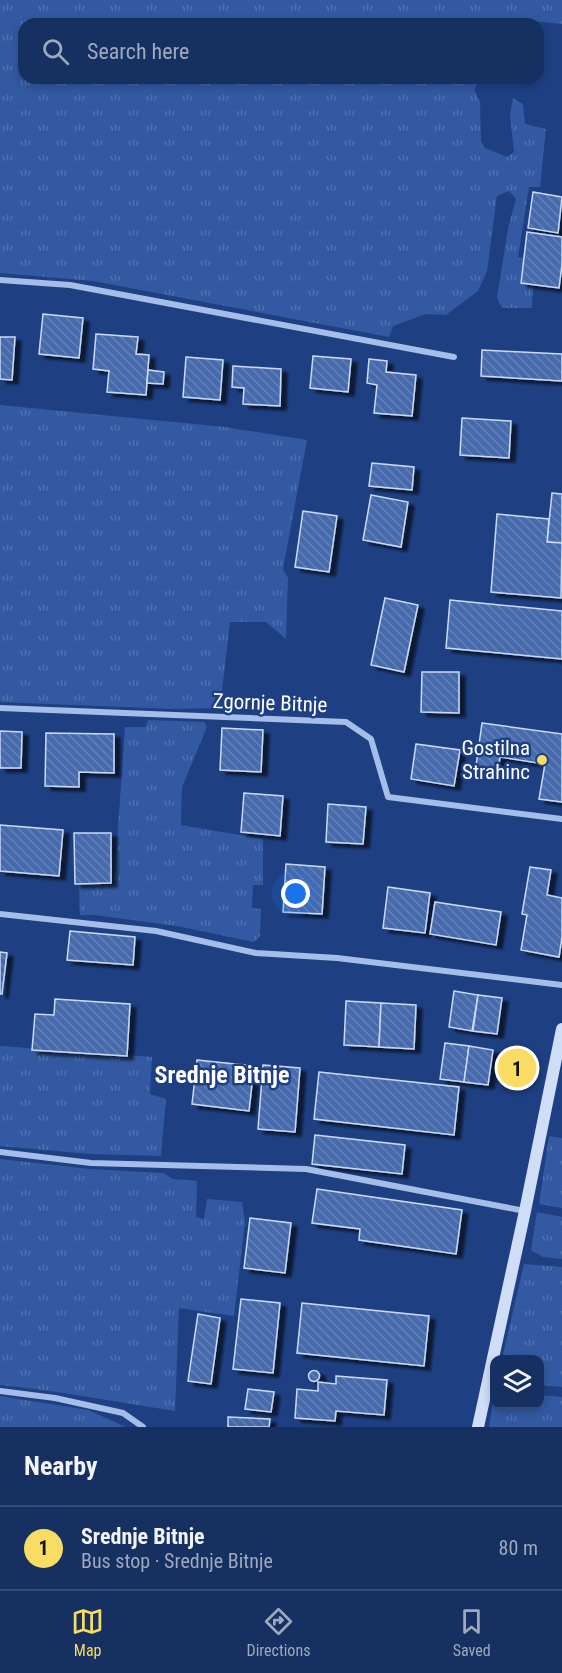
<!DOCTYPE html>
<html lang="en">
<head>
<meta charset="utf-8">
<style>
  body { margin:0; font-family:"Roboto Condensed",sans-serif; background:#1f3868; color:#f1f3f6 }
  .controls { position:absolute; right:18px; bottom:18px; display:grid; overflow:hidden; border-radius:12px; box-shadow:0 3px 9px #0003 }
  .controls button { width:54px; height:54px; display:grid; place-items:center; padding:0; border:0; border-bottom:2px solid #354b77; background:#163062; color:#f1f3f6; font:30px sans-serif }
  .you { position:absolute; left:296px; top:894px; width:21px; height:21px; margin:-15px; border:4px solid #fff; border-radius:50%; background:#1a73e8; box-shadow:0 0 0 9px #1a73e833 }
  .badge { display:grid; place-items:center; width:39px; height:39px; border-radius:50%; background:#f8dc64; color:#111; font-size:20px; font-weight:700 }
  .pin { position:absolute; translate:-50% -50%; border:3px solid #fff; box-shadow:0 2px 6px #0006 }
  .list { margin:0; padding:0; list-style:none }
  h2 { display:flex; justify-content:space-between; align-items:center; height:78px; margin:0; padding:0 24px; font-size:26px }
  h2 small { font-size:20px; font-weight:400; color:#9ea9be }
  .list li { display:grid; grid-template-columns:39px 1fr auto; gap:18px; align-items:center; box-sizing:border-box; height:84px; padding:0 24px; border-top:2px solid #354b77 }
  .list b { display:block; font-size:22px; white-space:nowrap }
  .list p { margin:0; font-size:20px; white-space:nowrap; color:#9ea9be }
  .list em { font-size:20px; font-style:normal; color:#9ea9be }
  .icon { flex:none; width:33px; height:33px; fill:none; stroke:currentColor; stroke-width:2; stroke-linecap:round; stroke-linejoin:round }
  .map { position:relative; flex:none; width:562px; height:1427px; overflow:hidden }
  .search { position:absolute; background:#163062; box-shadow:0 3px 9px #0003; left:18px; right:18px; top:18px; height:66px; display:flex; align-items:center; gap:15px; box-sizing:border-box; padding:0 21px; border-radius:18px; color:#9ea9be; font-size:22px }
  .sheet { height:162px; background:#163062 }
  nav { display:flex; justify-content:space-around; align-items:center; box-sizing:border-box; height:84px; border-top:2px solid #354b77; background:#163062; font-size:16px; color:#9ea9be }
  nav a { display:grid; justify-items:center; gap:3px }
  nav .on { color:#f8dc64 }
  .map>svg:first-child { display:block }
  .grass { fill:url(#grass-tufts) }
  .building { fill:url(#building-back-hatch); stroke:#c9daf7; stroke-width:1.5; filter:url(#shadow) }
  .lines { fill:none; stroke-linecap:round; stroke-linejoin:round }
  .street { stroke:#a5bde9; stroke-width:6 }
  .secondary { stroke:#d0ddf7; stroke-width:12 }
  .poi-dot { fill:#f8dc64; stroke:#1e4083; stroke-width:2 }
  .labels { text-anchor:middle; stroke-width:5; stroke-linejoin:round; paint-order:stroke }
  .street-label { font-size:21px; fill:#fff; stroke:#1e4083 }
  .poi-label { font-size:21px; fill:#fff; stroke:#1e4083; text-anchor:end }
  .quarter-label { font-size:24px; font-weight:bold; fill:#fff; stroke:#1e4083 }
</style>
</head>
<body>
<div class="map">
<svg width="562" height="1427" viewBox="0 0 562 1427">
  <defs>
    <pattern id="grass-tufts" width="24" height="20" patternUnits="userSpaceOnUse" patternTransform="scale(1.5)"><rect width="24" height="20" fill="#3259a1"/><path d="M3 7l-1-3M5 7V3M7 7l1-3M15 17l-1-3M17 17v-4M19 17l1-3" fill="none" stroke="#5172af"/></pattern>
    <pattern id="building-back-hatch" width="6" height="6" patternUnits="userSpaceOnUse" patternTransform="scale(1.5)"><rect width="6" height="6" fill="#476aac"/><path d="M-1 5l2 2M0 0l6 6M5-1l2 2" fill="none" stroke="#6380b8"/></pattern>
    <filter id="shadow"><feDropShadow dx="6" dy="4" stdDeviation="1.5" flood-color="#0009"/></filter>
  </defs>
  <rect width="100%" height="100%" fill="#1e4083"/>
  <g class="grass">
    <polygon points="0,0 562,0 562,24 501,18 500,24 24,24 24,78 481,78 474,90 480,102 481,141 485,148 507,157 514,152 510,115 513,98 523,104 525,124 546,129 540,187 529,187 518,257 524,258 520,283 533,287 532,308 502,308 497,298 508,229 516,199 509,191 497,196 487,271 478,291 446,315 426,314 393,326 389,337 93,281 0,273"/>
    <polygon points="0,405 225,427 307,440 283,569 288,578 286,639 266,622 230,622 220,708 173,709 0,702"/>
    <polygon points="148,720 204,722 207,727 182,787 181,825 263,839 263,885 253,885 252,908 261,909 260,936 254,942 177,926 94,915 80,915 79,885 114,885 125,727 146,727"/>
    <polygon points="0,1046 152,1057 150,1094 166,1099 161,1156 90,1154 0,1146"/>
    <polygon points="549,1136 562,1138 562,1208 539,1204"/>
    <path d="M0,1159l90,10 73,4 10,6 24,2 -1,36 8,2 3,-20 35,3 3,20 -11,94 -55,-8 -4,103c-58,-9 -116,-20 -175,-26z"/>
    <polygon points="537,1212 562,1217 562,1259 543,1257 531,1250"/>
    <polygon points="524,1264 562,1267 562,1387 540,1385 540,1360 502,1359"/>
    <polygon points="540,1395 562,1397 562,1427 489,1427 494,1396 494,1404 540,1404"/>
    <polygon points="0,1396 88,1410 126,1427 0,1427"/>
  </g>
  <g class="building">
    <polygon points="533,192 562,197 558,233 528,228"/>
    <polygon points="527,232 562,237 562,264 559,288 521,283"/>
    <polygon points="43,314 83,318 79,358 39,354"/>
    <polygon points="96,334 138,337 136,354 149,355 146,395 107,392 109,371 93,369"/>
    <polygon points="0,337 15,337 12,380 0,379"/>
    <polygon points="482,350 562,354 562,381 481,376"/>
    <polygon points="313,356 351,359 348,392 310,388"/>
    <polygon points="186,357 223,360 220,400 183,397"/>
    <polygon points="369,359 387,361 386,372 416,375 412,416 374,413 377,385 367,383"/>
    <polygon points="233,366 281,369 280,406 243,404 244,388 232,387"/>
    <polygon points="148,370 164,372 163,384 147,383"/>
    <polygon points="462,418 511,421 509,458 460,455"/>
    <polygon points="372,463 414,467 412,490 369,486"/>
    <polygon points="552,493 562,494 562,543 547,542"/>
    <polygon points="371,495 408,502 401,547 363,540"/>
    <polygon points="303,511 337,516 329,572 295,567"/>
    <polygon points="497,514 549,519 547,542 562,543 561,598 491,592"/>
    <polygon points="385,598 418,605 404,672 371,665"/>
    <polygon points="450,600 562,611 562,659 446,648"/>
    <polygon points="422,672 459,672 459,713 421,712"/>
    <polygon points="482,723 562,734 562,802 539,799 545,764 500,757 498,770 476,766"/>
    <polygon points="222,728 263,730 261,772 220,770"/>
    <polygon points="0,731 22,732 21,768 0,768"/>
    <polygon points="46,733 114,734 114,773 79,772 79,787 45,786"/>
    <polygon points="416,744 460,750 454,786 411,779"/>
    <polygon points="244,793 283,796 280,836 241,832"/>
    <polygon points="328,804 366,807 363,844 326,842"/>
    <polygon points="0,825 63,830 59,876 0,871"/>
    <polygon points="74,833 111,833 111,883 75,884"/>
    <polygon points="286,864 325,867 322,914 283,912"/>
    <polygon points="530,867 551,870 547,895 562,898 562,937 559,957 521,950 527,915 522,914"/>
    <polygon points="388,887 430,893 425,933 383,928"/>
    <polygon points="435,902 501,912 496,945 430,934"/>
    <polygon points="70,931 135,937 133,965 67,960"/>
    <polygon points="0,952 7,953 2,994 0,994"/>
    <polygon points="454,991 478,995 472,1031 449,1027"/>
    <polygon points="478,995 502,998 497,1034 473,1031"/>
    <polygon points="55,999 130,1004 127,1056 32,1050 35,1014 54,1015"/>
    <polygon points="346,1001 381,1003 379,1047 344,1045"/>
    <polygon points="381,1003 416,1005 414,1049 379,1047"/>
    <polygon points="445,1043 469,1046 464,1082 440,1079"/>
    <polygon points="469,1046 493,1050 488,1085 464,1082"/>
    <polygon points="197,1060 254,1066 249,1111 192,1104"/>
    <polygon points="263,1065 300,1068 295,1132 258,1129"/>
    <polygon points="319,1072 459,1087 454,1135 314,1119"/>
    <polygon points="315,1135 405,1145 402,1174 312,1164"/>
    <polygon points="317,1189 462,1210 456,1254 359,1240 360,1229 312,1223"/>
    <polygon points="250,1218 291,1223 285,1273 244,1268"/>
    <polygon points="241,1299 280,1303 273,1373 233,1369"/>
    <polygon points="302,1303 429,1316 424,1366 297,1353"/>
    <polygon points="198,1314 220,1318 211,1384 188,1381"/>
    <circle cx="314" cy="1376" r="5.5"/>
    <polygon points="336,1376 387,1380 384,1415 336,1411 335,1421 295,1418 297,1389 318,1391 318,1382 336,1384"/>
    <polygon points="248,1389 274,1392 271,1412 245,1409"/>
    <polygon points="228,1417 270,1419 269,1427 228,1427"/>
  </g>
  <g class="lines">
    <g class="street">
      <polyline points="0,280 70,285 454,357"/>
      <polyline points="0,708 346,722 371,739 388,797 562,819"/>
      <polyline points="0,914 156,931 256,953 337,958 562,985"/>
      <polyline points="0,1152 91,1163 306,1169 525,1211"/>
      <polyline points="0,1391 55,1398 123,1413 143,1427"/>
    </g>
    <polyline class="secondary" points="478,1427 525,1211 562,1029"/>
  </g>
  <circle class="poi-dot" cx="542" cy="760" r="6"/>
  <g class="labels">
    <g class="street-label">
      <text transform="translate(270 703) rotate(2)" y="7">Zgornje Bitnje</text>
    </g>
    <g class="poi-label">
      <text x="530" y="755">Gostilna<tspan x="530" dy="24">Strahinc</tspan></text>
    </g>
    <g class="quarter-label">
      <text x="222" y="1083">Srednje Bitnje</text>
    </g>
  </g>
</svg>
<div class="controls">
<button><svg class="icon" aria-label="layers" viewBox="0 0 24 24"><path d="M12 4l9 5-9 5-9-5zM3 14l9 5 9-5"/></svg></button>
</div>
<div class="you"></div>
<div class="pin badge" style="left:517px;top:1068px">1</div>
<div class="search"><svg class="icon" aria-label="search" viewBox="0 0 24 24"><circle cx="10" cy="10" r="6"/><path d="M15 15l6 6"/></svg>Search here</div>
</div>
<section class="sheet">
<h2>Nearby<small></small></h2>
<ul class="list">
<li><span class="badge">1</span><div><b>Srednje Bitnje</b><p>Bus stop · Srednje Bitnje</p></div><em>80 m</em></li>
</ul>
</section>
<nav>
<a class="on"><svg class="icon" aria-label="map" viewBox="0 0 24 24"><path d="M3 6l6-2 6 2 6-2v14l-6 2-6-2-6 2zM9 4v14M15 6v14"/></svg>Map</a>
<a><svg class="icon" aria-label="directions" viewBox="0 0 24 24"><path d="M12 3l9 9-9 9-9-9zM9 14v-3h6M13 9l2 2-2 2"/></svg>Directions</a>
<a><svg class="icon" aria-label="saved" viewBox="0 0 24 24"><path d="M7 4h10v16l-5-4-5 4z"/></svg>Saved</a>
</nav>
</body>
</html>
